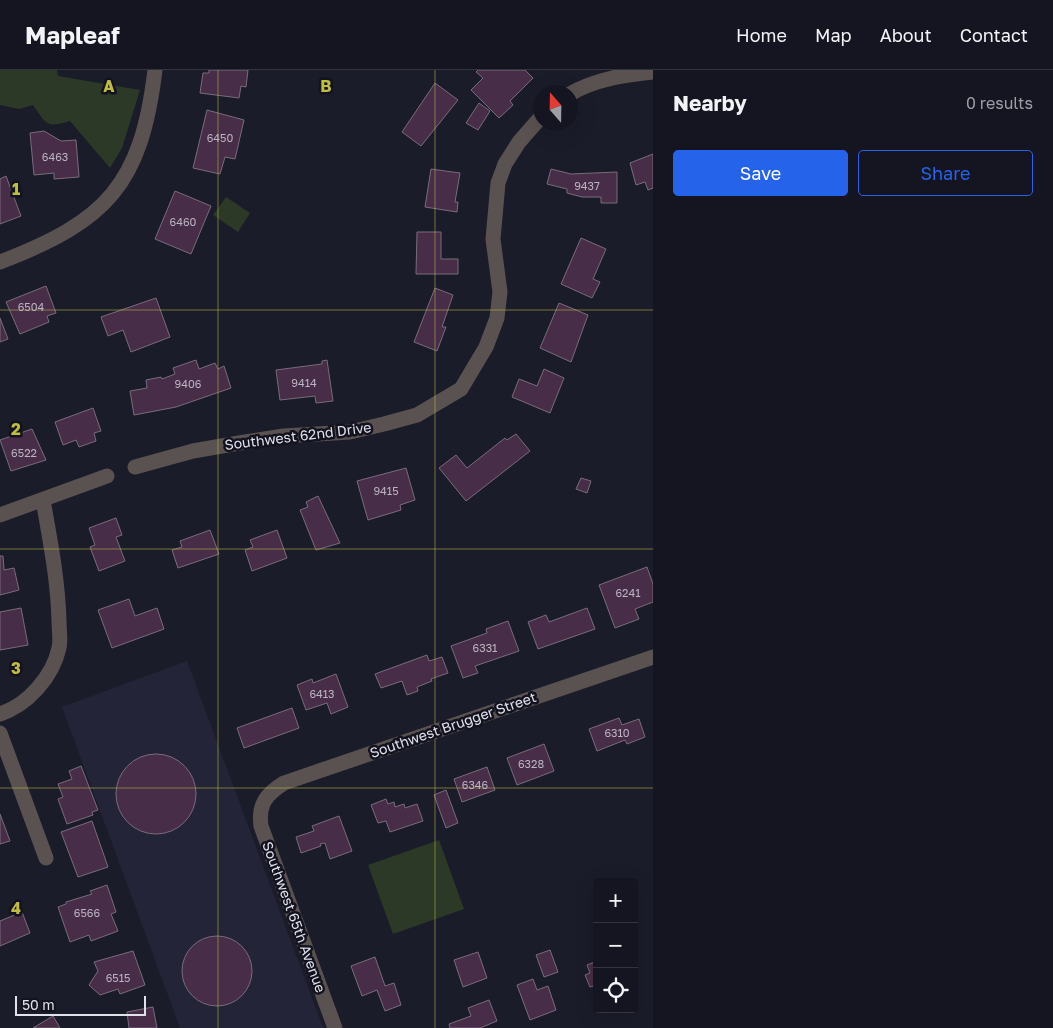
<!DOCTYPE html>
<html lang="en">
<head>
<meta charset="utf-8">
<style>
  body { margin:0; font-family:"Golos Text",sans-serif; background:#1d1e29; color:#f1f3f6 }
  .controls { position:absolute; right:15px; bottom:15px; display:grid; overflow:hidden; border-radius:5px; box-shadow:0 5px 20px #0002 }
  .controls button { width:45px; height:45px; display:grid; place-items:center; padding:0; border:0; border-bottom:1px solid #33343e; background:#141520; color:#f1f3f6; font:25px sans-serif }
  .compass { position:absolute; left:533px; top:15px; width:45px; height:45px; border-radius:50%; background:#141520; box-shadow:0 5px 20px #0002; rotate:340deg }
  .scale { position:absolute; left:15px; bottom:12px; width:131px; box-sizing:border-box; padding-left:5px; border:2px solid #e1e2eb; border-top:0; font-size:14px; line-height:18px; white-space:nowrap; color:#e1e2eb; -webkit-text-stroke:4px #131320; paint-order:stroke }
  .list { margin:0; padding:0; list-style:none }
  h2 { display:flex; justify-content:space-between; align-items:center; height:65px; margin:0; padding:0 20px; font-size:21px }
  h2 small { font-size:16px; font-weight:400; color:#9d9fa5 }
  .actions { display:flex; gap:10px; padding:15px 20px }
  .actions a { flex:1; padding:11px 0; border:1px solid #2563eb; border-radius:5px; text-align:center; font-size:18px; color:#2563eb }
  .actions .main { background:#2563eb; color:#fff }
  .icon { flex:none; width:28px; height:28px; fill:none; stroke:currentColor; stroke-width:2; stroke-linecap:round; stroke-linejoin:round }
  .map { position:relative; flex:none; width:653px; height:958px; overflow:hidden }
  header { display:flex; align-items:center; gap:30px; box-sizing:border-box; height:70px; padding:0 25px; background:#141520; border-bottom:1px solid #33343e }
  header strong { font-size:24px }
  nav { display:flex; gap:28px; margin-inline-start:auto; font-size:18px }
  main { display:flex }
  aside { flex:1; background:#141520 }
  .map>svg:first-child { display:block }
  .built { fill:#242438 }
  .green { fill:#2b3926 }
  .building { fill:#482d49; stroke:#796c7a }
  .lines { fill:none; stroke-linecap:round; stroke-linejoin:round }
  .minor { stroke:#5a5250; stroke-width:15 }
  .grid { fill:none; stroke:#c0be40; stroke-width:1; stroke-opacity:0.55 }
  .labels { text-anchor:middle; stroke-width:5; stroke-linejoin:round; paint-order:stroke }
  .number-label { font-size:11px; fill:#bbb5c2 }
  .street-label { font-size:14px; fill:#e1e2eb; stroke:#131320 }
  .grid-label { font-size:16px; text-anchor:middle; font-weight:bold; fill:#c0be40; stroke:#131320; stroke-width:5; stroke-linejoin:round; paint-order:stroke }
</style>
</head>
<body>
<header>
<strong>Mapleaf</strong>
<nav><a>Home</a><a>Map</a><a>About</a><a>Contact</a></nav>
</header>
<main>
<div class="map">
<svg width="653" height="958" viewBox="0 0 653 958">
  <rect width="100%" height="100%" fill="#1b1c2a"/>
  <polygon class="built" points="187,591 323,958 180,958 62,637"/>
  <g class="green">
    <path d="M0,0h57l1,6 82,14 -18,58 -12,20 -40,-47c-24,7 -23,4 -37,-16l-14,4 -19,-4z"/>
    <polygon points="226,127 250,143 238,162 213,145"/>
    <polygon points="439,770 464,839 393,864 368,795"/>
  </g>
  <g class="building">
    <polygon points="209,0 248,0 246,17 241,16 239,28 200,23 203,3 209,3"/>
    <polygon points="478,0 525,0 533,8 510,31 513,35 499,48 471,20 483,8 476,2"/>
    <polygon points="435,13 458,30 421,76 402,62"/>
    <polygon points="479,33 490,41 478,60 466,53"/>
    <polygon points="207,40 244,50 235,89 225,87 220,104 193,98"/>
    <polygon points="44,61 61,71 76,70 79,107 54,109 54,103 34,105 30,63"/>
    <polygon points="653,84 653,118 648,120 645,112 636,115 630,93"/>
    <polygon points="431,99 460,103 455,132 458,132 457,142 425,137"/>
    <polygon points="551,99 571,104 617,102 617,133 601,133 601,127 582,127 567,123 567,119 547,114"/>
    <polygon points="6,106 21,146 0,154 0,109"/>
    <polygon points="175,121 211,136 191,184 155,169"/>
    <polygon points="417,162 441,162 441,189 458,189 458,204 416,204"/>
    <polygon points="581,168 606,179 593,209 600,212 592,228 561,214"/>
    <polygon points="46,216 56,243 47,246 49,252 20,264 6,232"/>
    <polygon points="435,218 453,225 442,257 446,257 437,281 414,272"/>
    <polygon points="156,228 170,267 131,282 123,260 108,266 101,247"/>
    <polygon points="559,233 588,245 571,292 540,278"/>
    <polygon points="0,248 8,269 0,272"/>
    <polygon points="196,290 199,299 215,293 218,299 224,296 231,318 176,337 134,345 130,321 147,318 146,310 161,307 162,309 175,304 173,298"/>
    <polygon points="327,290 333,331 316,333 315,326 280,330 276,300 322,294 322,291"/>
    <polygon points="544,299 564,308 550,343 512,327 519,309 537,316"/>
    <polygon points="93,338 101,361 94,363 96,371 79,377 76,370 63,375 55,352"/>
    <polygon points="32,359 46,390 11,401 0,370"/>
    <polygon points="516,364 530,381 466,431 439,398 456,385 467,398 505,368 507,370"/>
    <polygon points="406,398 415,430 400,435 401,440 368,450 357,411"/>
    <polygon points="581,408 591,411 587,423 576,419"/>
    <polygon points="318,426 340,473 316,480 300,440 308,437 306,432"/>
    <polygon points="116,448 122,465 116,467 125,491 99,501 90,477 95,475 89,458"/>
    <polygon points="210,460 219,484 178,498 172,480 182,477 180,471"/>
    <polygon points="277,460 287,488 252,501 245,480 253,477 250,470"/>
    <polygon points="0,486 3,486 4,500 14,498 19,520 0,525"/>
    <polygon points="647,497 653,514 653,532 635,539 639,549 615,558 599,515"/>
    <polygon points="129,529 135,546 157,538 164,559 112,578 98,540"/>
    <polygon points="21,538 28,575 0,580 0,542"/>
    <polygon points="587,538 595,559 538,579 528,552 546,545 549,552"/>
    <polygon points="508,551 519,581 475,596 478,603 463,608 451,576 487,563 486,559"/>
    <polygon points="427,585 429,591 442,587 448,603 431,609 432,611 417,617 418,621 407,625 402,611 381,618 375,604"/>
    <polygon points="336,604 348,637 331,644 327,633 306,640 297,615 312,609 313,613"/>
    <polygon points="292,638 299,658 244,678 237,658"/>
    <polygon points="619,648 622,655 639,649 645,667 627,674 625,670 597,681 589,659"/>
    <polygon points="544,674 554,701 517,715 507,688"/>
    <circle cx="156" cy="724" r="40"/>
    <polygon points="81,696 98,740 92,742 93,745 67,754 58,729 63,727 58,714 72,709 69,701"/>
    <polygon points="487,697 495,720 462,732 454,709"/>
    <polygon points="446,720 458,753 446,758 434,725"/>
    <polygon points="386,729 388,734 394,732 395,737 404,734 405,738 417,734 423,751 390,762 386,751 378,753 371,735"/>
    <polygon points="0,744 10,771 0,774"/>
    <polygon points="339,746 352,781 330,789 325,773 320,774 321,776 301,783 296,767 314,761 312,756"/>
    <polygon points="92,751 108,797 78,807 61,762"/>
    <polygon points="107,815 116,842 111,844 118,861 91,871 89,865 70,872 58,837 66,834 66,832 92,824 90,821"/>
    <polygon points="22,842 30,863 0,876 0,851"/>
    <circle cx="217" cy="901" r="35"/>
    <polygon points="550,880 558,902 544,907 536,885"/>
    <polygon points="133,881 145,915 120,924 118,919 100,925 89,915 98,901 94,892"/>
    <polygon points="478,882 487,908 463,917 454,890"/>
    <polygon points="375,887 385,916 394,913 401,935 385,941 377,920 362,926 351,896"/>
    <polygon points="597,891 597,915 590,917 585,905 590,903 587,895"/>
    <polygon points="533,909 537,920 548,916 556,940 530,950 517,915"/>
    <polygon points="489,930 497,951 480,958 450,958 449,954 471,946 468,938"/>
    <polygon points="153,937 157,958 129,958 127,942"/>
    <polygon points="53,946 60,958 33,958"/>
  </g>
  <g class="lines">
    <g class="minor">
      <path d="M570,24c25,-15 55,-19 83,-22"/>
      <path d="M0,192c107,-41 141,-77 155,-192"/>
      <polyline points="135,397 193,381 239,373 284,366 350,362 384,354 417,345 461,319 486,277 497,248 500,222 493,169 498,113 505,94 519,72 540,48"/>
      <polyline points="0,445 107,406"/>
      <path d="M0,644c28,-9 53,-38 59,-66 2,-8 0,-18 0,-27 -1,-41 -9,-81 -16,-121"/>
      <polyline points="0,663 46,788"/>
      <path d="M335,958l-74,-202c-3,-21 5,-32 23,-43l369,-126"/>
    </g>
  </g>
  <path class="grid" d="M218,0v958M435,0v958M0,240h653M0,479h653M0,718h653"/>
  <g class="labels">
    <g class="number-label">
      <text x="220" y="72">6450</text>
      <text x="55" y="91">6463</text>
      <text x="587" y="120">9437</text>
      <text x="183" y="156">6460</text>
      <text x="31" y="241">6504</text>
      <text x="304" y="317">9414</text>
      <text x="188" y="318">9406</text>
      <text x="24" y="387">6522</text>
      <text x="386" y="425">9415</text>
      <text x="628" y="527">6241</text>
      <text x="485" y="582">6331</text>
      <text x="322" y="628">6413</text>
      <text x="617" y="667">6310</text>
      <text x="531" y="698">6328</text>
      <text x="475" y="719">6346</text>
      <text x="87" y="847">6566</text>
      <text x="118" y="912">6515</text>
    </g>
    <g class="street-label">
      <text transform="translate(298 366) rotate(-7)" y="5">Southwest 62nd Drive</text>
      <text transform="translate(453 655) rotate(-19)" y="5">Southwest Brugger Street</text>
      <text transform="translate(294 847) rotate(70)" y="5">Southwest 65th Avenue</text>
    </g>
  </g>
  <g class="grid-label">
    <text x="109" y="22">A</text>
    <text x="326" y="22">B</text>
    <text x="16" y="125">1</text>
    <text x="16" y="365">2</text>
    <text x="16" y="604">3</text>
    <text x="16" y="844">4</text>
  </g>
</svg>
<div class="controls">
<button>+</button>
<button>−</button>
<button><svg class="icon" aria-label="locate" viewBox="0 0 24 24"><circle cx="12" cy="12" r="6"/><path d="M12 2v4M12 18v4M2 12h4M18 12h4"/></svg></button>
</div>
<svg class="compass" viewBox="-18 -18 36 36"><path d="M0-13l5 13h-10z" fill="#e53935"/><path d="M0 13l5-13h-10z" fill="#9d9fa5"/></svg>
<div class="scale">50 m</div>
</div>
<aside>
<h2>Nearby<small>0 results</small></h2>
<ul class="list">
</ul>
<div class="actions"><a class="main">Save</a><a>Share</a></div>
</aside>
</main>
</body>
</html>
